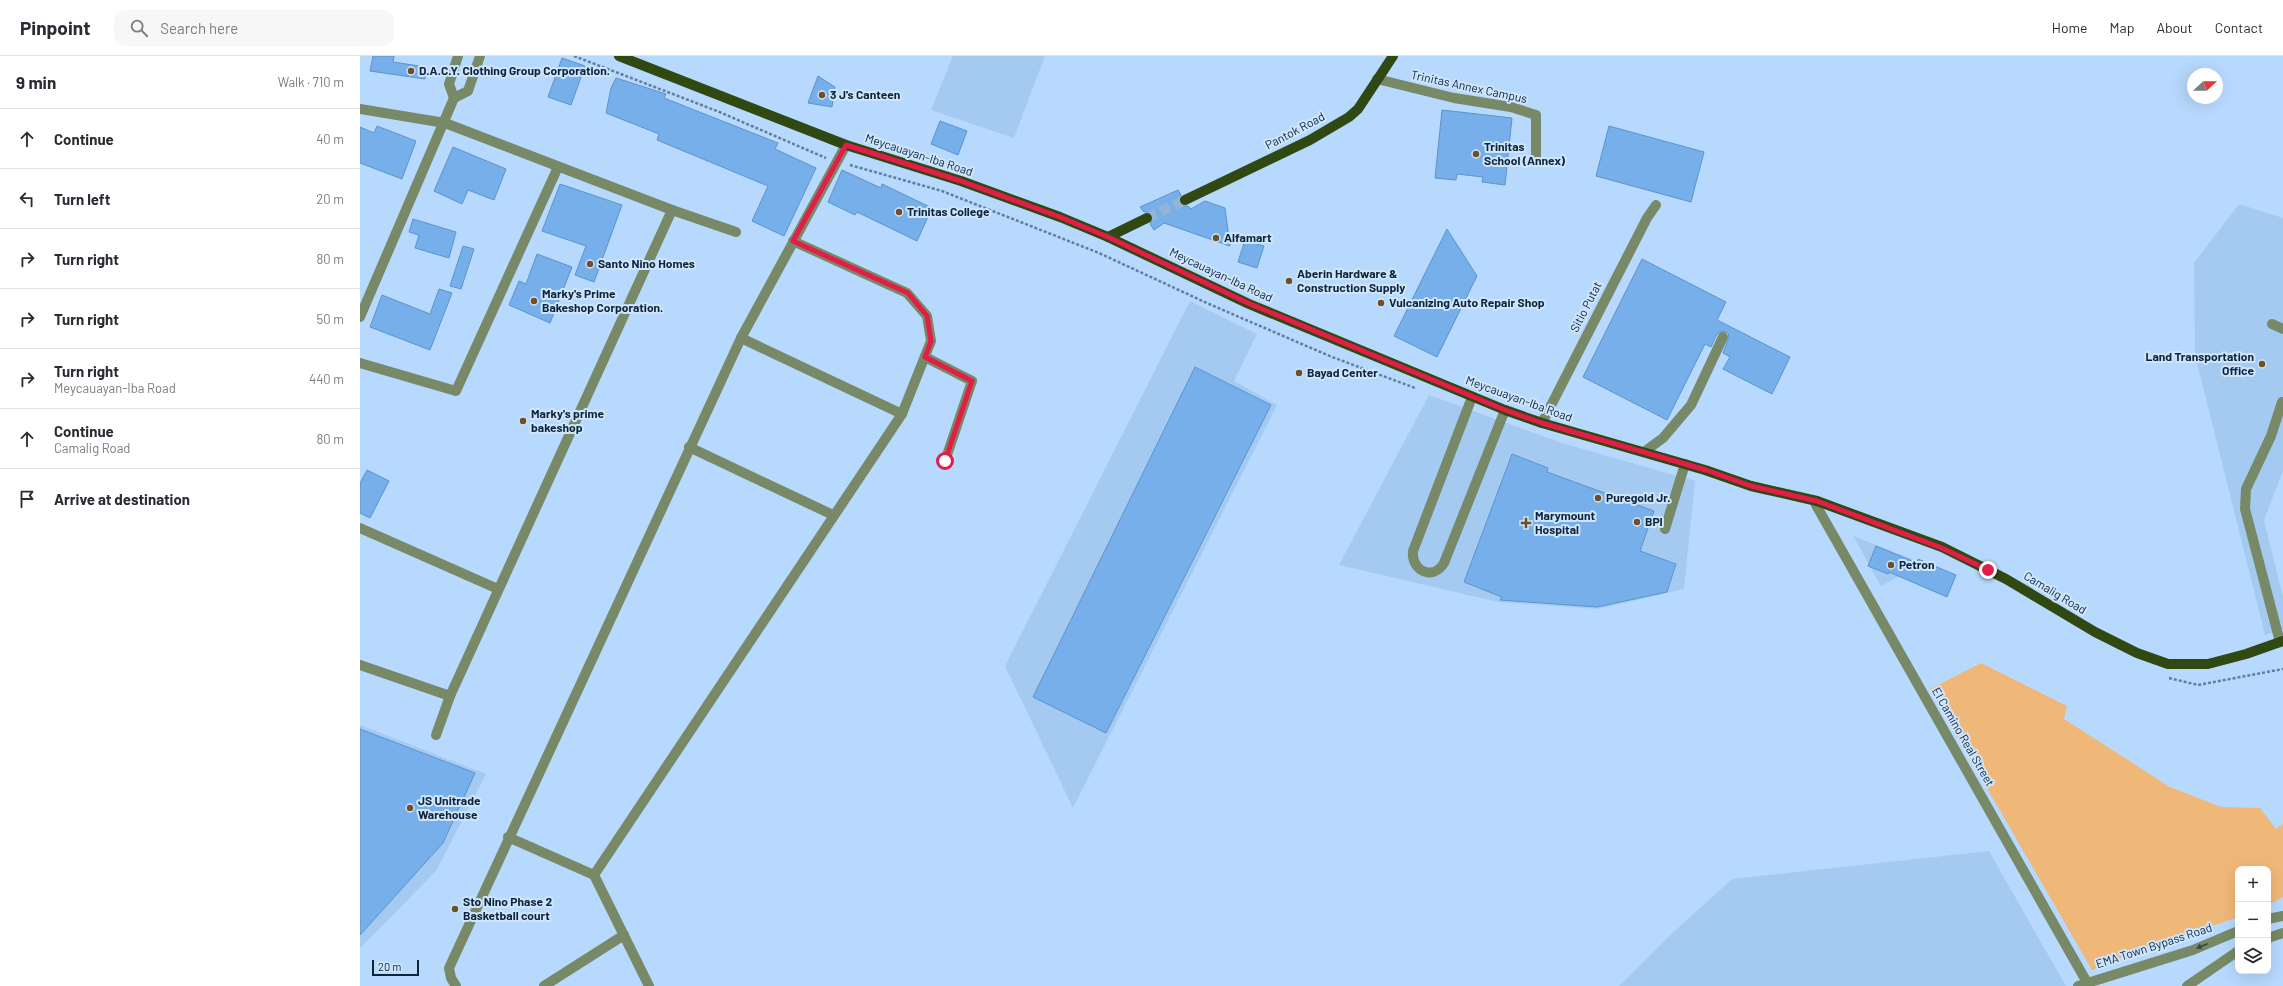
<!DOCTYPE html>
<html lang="en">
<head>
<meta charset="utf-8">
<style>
  body { margin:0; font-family:Barlow,sans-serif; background:#f7f7f7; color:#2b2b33 }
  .controls { position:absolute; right:12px; bottom:12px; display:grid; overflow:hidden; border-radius:8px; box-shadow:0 4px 16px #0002 }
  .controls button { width:36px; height:36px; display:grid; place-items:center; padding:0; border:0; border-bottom:1px solid #e1e1e2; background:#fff; color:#2b2b33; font:20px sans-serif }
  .compass { position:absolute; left:1827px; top:12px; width:36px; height:36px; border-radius:50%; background:#fff; box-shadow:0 4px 16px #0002; rotate:68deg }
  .scale { position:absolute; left:12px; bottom:10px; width:47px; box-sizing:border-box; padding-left:4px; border:2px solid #0d243a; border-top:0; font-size:11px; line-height:14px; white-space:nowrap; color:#0d243a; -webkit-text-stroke:3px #cee5fd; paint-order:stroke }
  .stop { position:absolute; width:12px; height:12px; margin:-9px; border:3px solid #e11d48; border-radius:50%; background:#fff }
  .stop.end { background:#e11d48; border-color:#fff; box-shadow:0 1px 4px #0008 }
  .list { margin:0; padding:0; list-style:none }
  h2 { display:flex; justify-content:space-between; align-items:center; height:52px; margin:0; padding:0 16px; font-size:17px }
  h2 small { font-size:13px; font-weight:400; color:#7c7c81 }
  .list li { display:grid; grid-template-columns:26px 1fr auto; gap:12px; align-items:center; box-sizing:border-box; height:60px; padding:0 16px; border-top:1px solid #e1e1e2 }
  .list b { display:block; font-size:15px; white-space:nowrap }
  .list p { margin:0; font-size:13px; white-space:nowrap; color:#7c7c81 }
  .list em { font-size:13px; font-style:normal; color:#7c7c81 }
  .icon { flex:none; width:22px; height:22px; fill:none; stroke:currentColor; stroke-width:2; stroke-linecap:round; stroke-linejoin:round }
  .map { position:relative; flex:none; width:1923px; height:930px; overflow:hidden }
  header { display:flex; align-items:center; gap:24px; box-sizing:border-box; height:56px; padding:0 20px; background:#fff; border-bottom:1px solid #e1e1e2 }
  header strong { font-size:19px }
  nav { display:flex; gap:22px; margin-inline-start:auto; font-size:14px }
  .search { width:280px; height:36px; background:#f7f7f7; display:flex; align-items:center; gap:10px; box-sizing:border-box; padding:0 14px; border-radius:12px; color:#7c7c81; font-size:15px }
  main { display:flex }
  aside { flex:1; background:#fff }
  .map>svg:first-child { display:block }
  .built { fill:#a5caf1 }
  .green { fill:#f0b878 }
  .building { fill:#76afe9; stroke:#5c93cc }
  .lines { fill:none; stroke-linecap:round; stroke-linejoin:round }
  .major-tunnel { stroke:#95b5d6; stroke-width:10; stroke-dasharray:10 5; stroke-linecap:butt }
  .path { stroke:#617e9b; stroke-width:2.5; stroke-dasharray:3 2; stroke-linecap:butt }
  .minor { stroke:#778966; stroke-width:10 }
  .major { stroke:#304812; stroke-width:10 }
  .oneway { fill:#324749 }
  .route { stroke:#e11d48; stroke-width:5 }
  .poi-dot { fill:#704f26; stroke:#cee5fd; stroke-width:1.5 }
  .labels { text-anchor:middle; stroke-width:4; stroke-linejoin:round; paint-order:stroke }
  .poi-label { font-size:12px; font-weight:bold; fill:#0d243a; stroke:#cee5fd; text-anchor:start }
  .street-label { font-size:12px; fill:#0d243a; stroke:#cee5fd }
</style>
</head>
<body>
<header>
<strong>Pinpoint</strong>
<div class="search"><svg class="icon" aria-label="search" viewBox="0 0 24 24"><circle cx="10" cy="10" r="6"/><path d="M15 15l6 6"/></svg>Search here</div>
<nav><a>Home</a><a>Map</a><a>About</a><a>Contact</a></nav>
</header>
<main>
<aside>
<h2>9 min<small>Walk · 710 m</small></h2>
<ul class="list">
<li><svg class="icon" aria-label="ahead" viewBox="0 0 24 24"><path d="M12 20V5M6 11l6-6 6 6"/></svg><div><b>Continue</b></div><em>40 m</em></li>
<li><svg class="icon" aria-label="left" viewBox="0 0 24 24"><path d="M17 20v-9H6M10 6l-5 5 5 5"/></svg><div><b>Turn left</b></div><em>20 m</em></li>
<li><svg class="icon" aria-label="right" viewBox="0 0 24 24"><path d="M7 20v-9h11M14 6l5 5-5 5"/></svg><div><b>Turn right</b></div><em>80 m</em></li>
<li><svg class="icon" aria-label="right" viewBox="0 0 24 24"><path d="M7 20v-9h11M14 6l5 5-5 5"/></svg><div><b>Turn right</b></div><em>50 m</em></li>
<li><svg class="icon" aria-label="right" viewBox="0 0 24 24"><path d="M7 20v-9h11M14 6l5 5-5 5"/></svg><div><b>Turn right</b><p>Meycauayan-Iba Road</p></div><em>440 m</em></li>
<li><svg class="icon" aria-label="ahead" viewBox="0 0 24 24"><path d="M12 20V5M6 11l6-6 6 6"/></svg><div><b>Continue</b><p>Camalig Road</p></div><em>80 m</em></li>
<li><svg class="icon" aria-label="arrive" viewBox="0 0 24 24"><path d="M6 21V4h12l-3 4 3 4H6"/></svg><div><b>Arrive at destination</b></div></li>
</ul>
</aside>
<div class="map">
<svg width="1923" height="930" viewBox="0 0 1923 930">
  <rect width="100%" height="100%" fill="#b7d9fd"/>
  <g class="built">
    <polygon points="593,0 685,0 654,82 571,54"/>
    <polygon points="1879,148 1923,162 1923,415 1904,464 1923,541 1923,573 1905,579 1835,299 1834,207"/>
    <polygon points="830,245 897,278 874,325 917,349 713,752 645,610"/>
    <polygon points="1069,339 1202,387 1335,425 1324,533 1238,553 1138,546 979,509"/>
    <polygon points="1493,480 1555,504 1549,515 1521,530"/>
    <polygon points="0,669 126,718 76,815 0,892"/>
    <polygon points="1629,795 1706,930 1259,930 1307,882 1372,823"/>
  </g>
  <polygon class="green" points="1621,607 1707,650 1704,663 1810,731 1861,751 1900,752 1916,773 1923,768 1923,841 1908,849 1908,813 1878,813 1878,861 1767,899 1732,914 1570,633"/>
  <g class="building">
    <polygon points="13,0 34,0 33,6 66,11 65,23 10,15"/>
    <polygon points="202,2 225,10 211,49 188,41"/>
    <polygon points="458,20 475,31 472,51 448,47"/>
    <polygon points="256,22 306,38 304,42 418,87 415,93 456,112 424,180 392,165 408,130 297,84 299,78 246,57 251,32"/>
    <polygon points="1082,54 1152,62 1145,129 1122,126 1123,121 1097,118 1096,124 1075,122"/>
    <polygon points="580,65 607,75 598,99 571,88"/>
    <polygon points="17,70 56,85 42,123 0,107 0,71 14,77"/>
    <polygon points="1249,70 1344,96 1331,146 1236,120"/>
    <polygon points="93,91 146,113 134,144 108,134 102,148 74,135"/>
    <polygon points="482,114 521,132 522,128 572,152 557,185 497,156 495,159 468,146"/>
    <polygon points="200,128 262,149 234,226 215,219 226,190 182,175"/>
    <polygon points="818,134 821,139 819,144 822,150 828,150 831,153 845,145 865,152 870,190 804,167 794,174 790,168 793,163 793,159 788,156 784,156 780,151"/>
    <polygon points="53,163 96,176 89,202 55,192 59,179 49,176"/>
    <polygon points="1087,173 1117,220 1077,301 1034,280"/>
    <polygon points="885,184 904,190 897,212 878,206"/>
    <polygon points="103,190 114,193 101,233 90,230"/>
    <polygon points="177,198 212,211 190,267 149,249 159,225 166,228"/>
    <polygon points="1282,203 1366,246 1357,264 1430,301 1412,338 1363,313 1370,301 1363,297 1369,281 1368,277 1363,275 1357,278 1351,291 1345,288 1307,364 1223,321"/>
    <polygon points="79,233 92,237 70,294 10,271 22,239 70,258"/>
    <polygon points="835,311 911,349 746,677 673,641"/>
    <polygon points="1152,398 1188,412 1187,416 1294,455 1280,495 1316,508 1307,536 1237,551 1140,544 1142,541 1104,526"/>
    <polygon points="7,414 29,425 10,462 0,457 0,427"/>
    <polygon points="1516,490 1557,507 1558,503 1596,519 1587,541 1529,516 1528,518 1508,510"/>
    <polygon points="0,673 115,717 83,787 0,879"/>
  </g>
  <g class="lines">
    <polyline class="major-tunnel" points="787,162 825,144"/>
    <g class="path">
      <polyline points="214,0 357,55 466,102"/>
      <polyline points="490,109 582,135 739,197 849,248 972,301 1055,332"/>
      <polyline points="1809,622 1838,629 1923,613"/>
    </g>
    <g class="minor">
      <polyline points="1017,23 1094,42 1151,51 1176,59 1176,103"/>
      <polyline points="94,42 108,35 120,0"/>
      <polyline points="0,53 85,67 312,154 376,176"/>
      <polyline points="0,261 94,42 89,28 98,0"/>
      <polyline points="1912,268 1923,273"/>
      <polyline points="381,282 542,358"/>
      <polyline points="565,301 612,325 585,405"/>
      <polyline points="0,307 96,335 198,111"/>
      <path d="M1112,341l-59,154c-2,20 20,30 31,12l61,-153"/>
      <polyline points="1182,367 1287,162 1296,149"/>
      <polyline points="329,391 473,459"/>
      <polyline points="1284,396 1303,382 1331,349 1363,281"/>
      <polyline points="1457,445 1456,449 1729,930"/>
      <polyline points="0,472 138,533"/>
      <polyline points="1305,473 1325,408"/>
      <polyline points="1920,586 1885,453 1886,433 1911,380 1922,346"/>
      <polyline points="0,609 90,640 312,154"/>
      <polyline points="76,679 90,640"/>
      <polyline points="148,781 234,819 289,930"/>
      <polyline points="234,819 542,358 571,285 567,260 547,237 433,185"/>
      <polyline points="1908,863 1923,860"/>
      <polyline points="1908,882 1923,877"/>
      <polyline points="96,930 91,922 89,912 381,282 486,89"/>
      <polyline points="184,930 264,879"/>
      <polyline points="1718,930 1833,894 1878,875"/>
      <polyline points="1827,930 1878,895"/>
    </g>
    <g class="major">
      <polyline points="259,0 486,89 601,125 700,161 748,181 889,248 1145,354 1182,367 1345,414 1391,430 1457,445 1582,491 1646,523 1735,576 1777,597 1808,608 1848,608 1886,598 1923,585"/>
      <polyline points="825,144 950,84 989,61 998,53 1033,0"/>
      <polyline points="748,181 787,162"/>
    </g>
  </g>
  <defs><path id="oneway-solid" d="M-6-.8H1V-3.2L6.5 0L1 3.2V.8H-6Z"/></defs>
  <use class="oneway" href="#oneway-solid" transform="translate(1842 890) rotate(157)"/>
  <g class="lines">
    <polyline class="route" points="585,405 612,325 565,301 571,285 567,260 548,237 433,185 486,89 601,125 700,161 748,181 890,248 1145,354 1182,367 1346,414 1391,430 1457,445 1582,492 1628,514"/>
  </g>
  <g class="poi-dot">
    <circle cx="51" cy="15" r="4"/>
    <circle cx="462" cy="39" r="4"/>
    <circle cx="1116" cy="98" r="4"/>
    <circle cx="539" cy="156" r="4"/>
    <circle cx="856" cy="182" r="4"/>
    <circle cx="230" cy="208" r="4"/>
    <circle cx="929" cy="225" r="4"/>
    <circle cx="174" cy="245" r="4"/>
    <circle cx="1021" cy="247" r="4"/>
    <circle cx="1902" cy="308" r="4"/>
    <circle cx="939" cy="317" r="4"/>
    <circle cx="163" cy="365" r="4"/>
    <circle cx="1238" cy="442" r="4"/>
    <circle cx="1277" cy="466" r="4"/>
    <path d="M1164 461h4v4h4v4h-4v4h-4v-4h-4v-4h4z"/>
    <circle cx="1531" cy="509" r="4"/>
    <circle cx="50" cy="752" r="4"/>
    <circle cx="95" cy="853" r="4"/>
  </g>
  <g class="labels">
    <g class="poi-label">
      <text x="59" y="19">D.A.C.Y. Clothing Group Corporation.</text>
      <text x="470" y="43">3 J's Canteen</text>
      <text x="1124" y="95">Trinitas<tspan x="1124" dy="14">School (Annex)</tspan></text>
      <text x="547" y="160">Trinitas College</text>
      <text x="864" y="186">Alfamart</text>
      <text x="238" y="212">Santo Nino Homes</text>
      <text x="937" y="222">Aberin Hardware &amp;<tspan x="937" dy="14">Construction Supply</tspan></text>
      <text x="182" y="242">Marky's Prime<tspan x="182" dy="14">Bakeshop Corporation.</tspan></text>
      <text x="1029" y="251">Vulcanizing Auto Repair Shop</text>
      <text x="1894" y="305" text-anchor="end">Land Transportation<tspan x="1894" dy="14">Office</tspan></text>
      <text x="947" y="321">Bayad Center</text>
      <text x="171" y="362">Marky's prime<tspan x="171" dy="14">bakeshop</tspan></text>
      <text x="1246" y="446">Puregold Jr.</text>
      <text x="1175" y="464">Marymount<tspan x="1175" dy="14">Hospital</tspan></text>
      <text x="1285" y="470">BPI</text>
      <text x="1539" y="513">Petron</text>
      <text x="58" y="749">JS Unitrade<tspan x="58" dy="14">Warehouse</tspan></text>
      <text x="103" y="850">Sto Nino Phase 2<tspan x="103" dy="14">Basketball court</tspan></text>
    </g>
    <g class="street-label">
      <text transform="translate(1109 31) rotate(12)" y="4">Trinitas Annex Campus</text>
      <text transform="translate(935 75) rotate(-28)" y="4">Pantok Road</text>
      <text transform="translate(559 99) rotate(18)" y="4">Meycauayan-Iba Road</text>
      <text transform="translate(861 219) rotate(25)" y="4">Meycauayan-Iba Road</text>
      <text transform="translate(1226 251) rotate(-63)" y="4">Sitio Putat</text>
      <text transform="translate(1159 343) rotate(20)" y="4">Meycauayan-Iba Road</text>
      <text transform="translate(1695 537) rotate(31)" y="4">Camalig Road</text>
      <text transform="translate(1603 681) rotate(60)" y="4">El Camino Real Street</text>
      <text transform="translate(1794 890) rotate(-18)" y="4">EMA Town Bypass Road</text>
    </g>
  </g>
</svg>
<div class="controls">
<button>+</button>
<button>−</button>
<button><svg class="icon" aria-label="layers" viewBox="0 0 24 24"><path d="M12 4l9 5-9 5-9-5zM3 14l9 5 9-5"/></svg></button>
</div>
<svg class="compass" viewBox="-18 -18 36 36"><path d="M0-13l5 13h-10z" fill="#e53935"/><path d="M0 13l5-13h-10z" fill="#7c7c81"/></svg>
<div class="scale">20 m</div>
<div class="stop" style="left:585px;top:405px"></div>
<div class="stop end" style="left:1628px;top:514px"></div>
</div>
</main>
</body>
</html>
